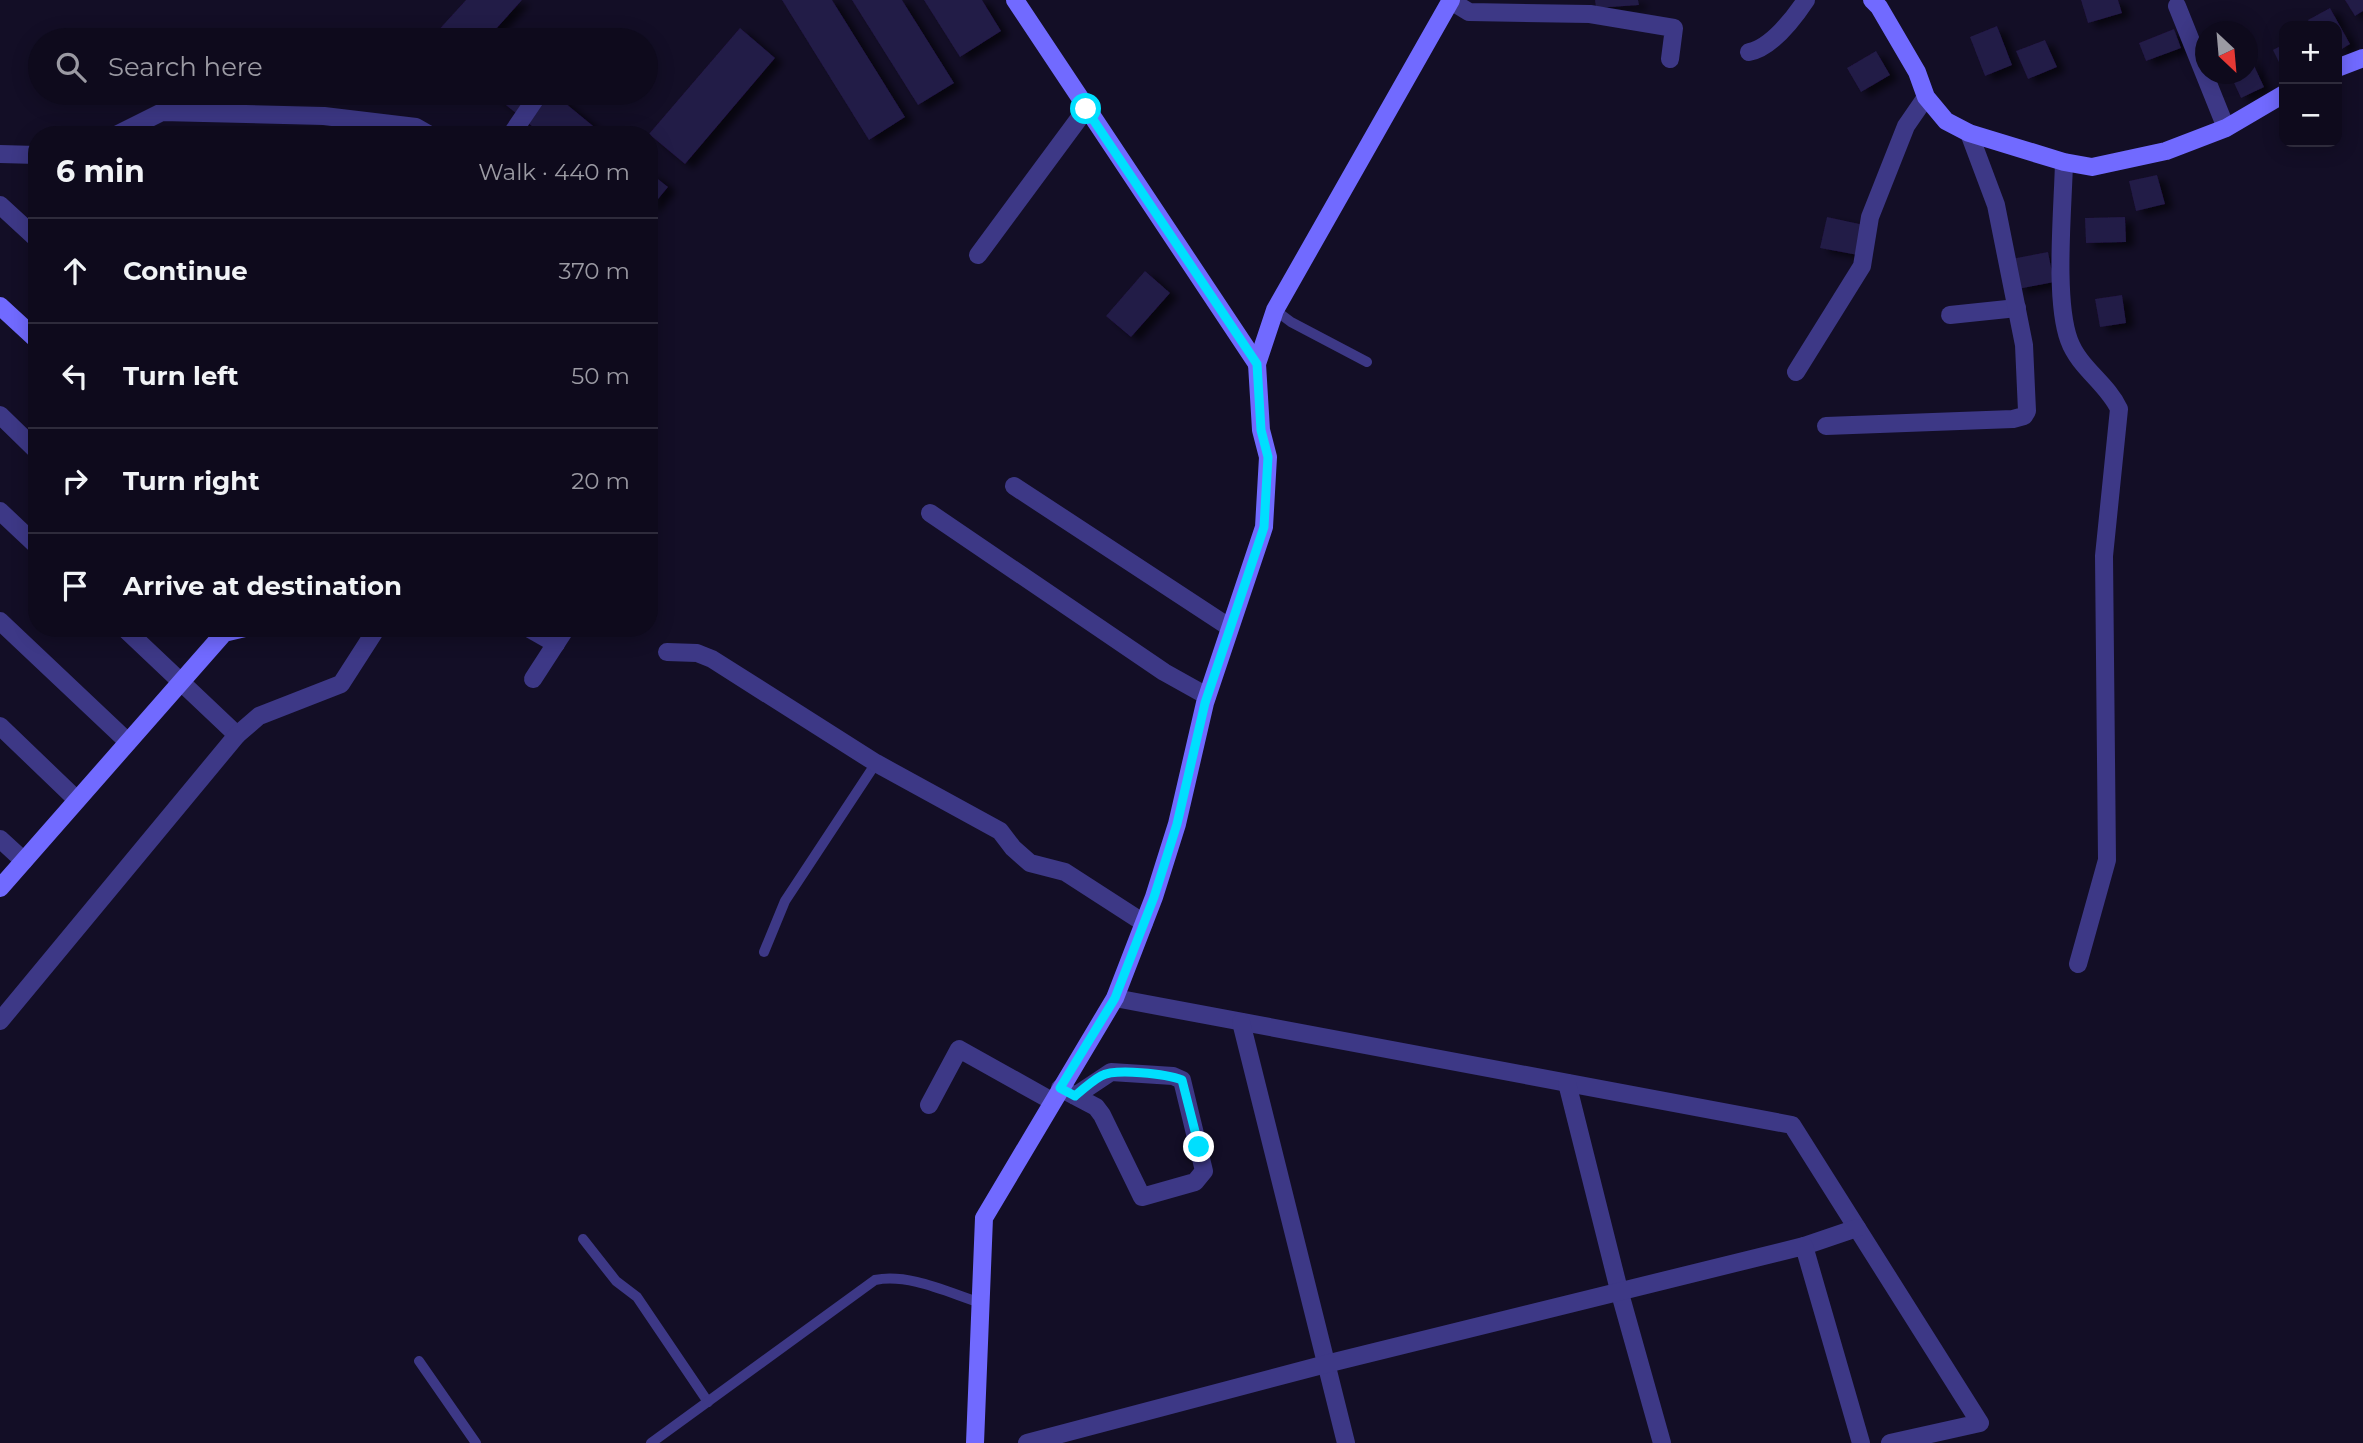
<!DOCTYPE html>
<html lang="en">
<head>
<meta charset="utf-8">
<style>
  body { margin:0; font-family:Montserrat,sans-serif; background:#171325; color:#f1f3f6 }
  .controls { position:absolute; right:21px; top:21px; display:grid; overflow:hidden; border-radius:14px; box-shadow:0 4px 18px #0003 }
  .controls button { width:63px; height:63px; display:grid; place-items:center; padding:0; border:0; border-bottom:2px solid #2e2b3b; background:#0e0a1c; color:#f1f3f6; font:35px sans-serif }
  .compass { position:absolute; left:2195px; top:21px; width:63px; height:63px; border-radius:50%; background:#0e0a1c; box-shadow:0 4px 18px #0003; rotate:154deg }
  .stop { position:absolute; width:21px; height:21px; margin:-16px; border:5px solid #00dffe; border-radius:50%; background:#fff }
  .stop.end { background:#00dffe; border-color:#fff; box-shadow:0 2px 7px #0008 }
  .list { margin:0; padding:0; list-style:none }
  h2 { display:flex; justify-content:space-between; align-items:center; height:91px; margin:0; padding:0 28px; font-size:30px }
  h2 small { font-size:23px; font-weight:400; color:#9b9aa3 }
  .list li { display:grid; grid-template-columns:46px 1fr auto; gap:21px; align-items:center; box-sizing:border-box; height:105px; padding:0 28px; border-top:2px solid #2e2b3b }
  .list b { display:block; font-size:26px; white-space:nowrap }
  .list em { font-size:23px; font-style:normal; color:#9b9aa3 }
  .icon { flex:none; width:38px; height:38px; fill:none; stroke:currentColor; stroke-width:2; stroke-linecap:round; stroke-linejoin:round }
  .map { position:relative; flex:none; width:2363px; height:1443px; overflow:hidden }
  .search { position:absolute; background:#0e0a1c; box-shadow:0 4px 18px #0003; left:28px; top:28px; width:630px; height:77px; display:flex; align-items:center; gap:18px; box-sizing:border-box; padding:0 24px; border-radius:38px; color:#9b9aa3; font-size:26px }
  .panel { position:absolute; background:#0e0a1c; box-shadow:0 4px 18px #0003; left:28px; top:126px; width:630px; height:511px; border-radius:28px }
  .map>svg:first-child { display:block }
  .building { fill:#241a47; filter:url(#shadow) }
  .lines { fill:none; stroke-linecap:round; stroke-linejoin:round }
  .lane { stroke:#3d3886; stroke-width:10 }
  .street { stroke:#3d3886; stroke-width:18 }
  .secondary { stroke:#716aff; stroke-width:18 }
  .route { stroke:#00dffe; stroke-width:9 }
</style>
</head>
<body>
<div class="map">
<svg width="2363" height="1443" viewBox="0 0 2363 1443">
  <defs>
    <filter id="shadow"><feDropShadow dx="8" dy="4.5" stdDeviation="3.5" flood-color="#0009"/></filter>
  </defs>
  <rect width="100%" height="100%" fill="#130e26"/>
  <g class="building">
    <polygon points="466,0 522,0 486,40 442,40 435,34"/>
    <polygon points="782,0 832,0 905,117 869,140"/>
    <polygon points="852,0 902,0 954,83 918,105"/>
    <polygon points="924,0 982,0 1001,31 960,57"/>
    <polygon points="1595,0 1638,0 1639,5 1596,8"/>
    <polygon points="2081,0 2118,0 2122,13 2088,23"/>
    <polygon points="2345,0 2363,0 2363,11 2355,16"/>
    <polygon points="2330,8 2350,44 2337,52 2337,26 2312,26 2308,20"/>
    <polygon points="1997,26 2012,65 1985,76 1970,37"/>
    <polygon points="740,28 775,58 685,164 649,134"/>
    <polygon points="2174,29 2181,48 2146,61 2139,43"/>
    <polygon points="2045,40 2057,67 2028,79 2016,51"/>
    <polygon points="2284,44 2284,72 2273,50"/>
    <polygon points="1876,51 1890,75 1861,92 1847,68"/>
    <polygon points="2248,53 2264,87 2241,98 2230,74 2248,74"/>
    <polygon points="491,93 553,93 604,135 543,135"/>
    <polygon points="649,172 668,187 649,210"/>
    <polygon points="2157,175 2165,204 2136,211 2129,181"/>
    <polygon points="1827,217 1864,225 1858,255 1820,248"/>
    <polygon points="2125,217 2126,242 2086,243 2085,218"/>
    <polygon points="2048,252 2054,282 2018,289 2011,259"/>
    <polygon points="1145,271 1170,293 1131,337 1106,316"/>
    <polygon points="2122,295 2126,323 2100,327 2095,299"/>
  </g>
  <g class="lines">
    <g class="lane">
      <polyline points="1275,310 1291,322 1367,362"/>
      <polyline points="764,952 785,901 876,763"/>
      <polyline points="583,1239 616,1281 637,1297 708,1402"/>
      <polyline points="419,1361 476,1443"/>
      <path d="M651,1443l224,-163c34,-7 74,13 106,23"/>
    </g>
    <g class="street">
      <polyline points="1451,1 1469,12 1590,14 1674,28 1670,59"/>
      <polyline points="2177,6 2226,128"/>
      <path d="M1749,52c22,-4 45,-34 57,-52"/>
      <polyline points="116,135 162,112 324,116 416,127 430,135"/>
      <polyline points="511,135 536,98"/>
      <polyline points="0,154 37,155"/>
      <path d="M2064,162c-1,46 -10,137 5,178 10,28 38,43 50,69l-15,147 3,304 -29,104"/>
      <polyline points="0,205 37,239"/>
      <polyline points="978,255 1086,109"/>
      <polyline points="1950,315 2017,308"/>
      <polyline points="1796,372 1862,266 1870,217 1906,126 1926,97"/>
      <polyline points="0,415 37,451"/>
      <polyline points="1826,426 2013,419 2024,416 2027,411 2024,345 1996,205 1969,133"/>
      <polyline points="1014,486 1229,627"/>
      <polyline points="0,511 37,546"/>
      <polyline points="930,513 1164,672 1207,696"/>
      <polyline points="0,621 128,742"/>
      <polyline points="124,628 237,735"/>
      <polyline points="528,628 556,644"/>
      <polyline points="667,652 697,653 712,659 876,763 1000,831 1013,848 1030,863 1065,872 1144,923"/>
      <polyline points="533,679 566,628"/>
      <polyline points="0,726 77,800"/>
      <polyline points="0,839 24,861"/>
      <polyline points="1115,998 1792,1125 1980,1423 1890,1443"/>
      <polyline points="0,1021 237,735 259,716 341,684 377,628"/>
      <polyline points="1241,1022 1346,1443"/>
      <polyline points="1567,1083 1619,1290 1662,1443"/>
      <polyline points="1060,1088 1096,1107 1102,1115 1142,1197 1195,1182 1204,1171 1182,1080 1173,1076 1111,1072 1075,1096"/>
      <polyline points="929,1105 959,1049 1052,1101"/>
      <polyline points="1804,1246 1857,1228"/>
      <polyline points="1027,1443 1326,1364 1804,1246 1861,1443"/>
    </g>
    <g class="secondary">
      <polyline points="1015,0 1257,364"/>
      <polyline points="1872,0 1879,7 1917,72 1926,97 1946,121 1969,133 2064,162 2092,167 2166,151 2226,128 2284,94"/>
      <polyline points="2337,68 2363,58"/>
      <polyline points="0,306 37,340"/>
      <polyline points="0,888 224,633 245,628"/>
      <polyline points="975,1443 984,1218 1115,998 1154,897 1177,824 1205,703 1264,527 1268,457 1261,430 1257,364 1275,310 1451,0"/>
    </g>
  </g>
  <g class="lines">
    <path class="route" d="M1086,109l171,255 4,66 7,27 -4,70 -59,176 -28,121 -23,73 -39,101 -55,90 15,8c8,-7 17,-15 26,-20 14,-8 66,-2 81,4l17,67"/>
  </g>
</svg>
<div class="controls">
<button>+</button>
<button>−</button>
</div>
<svg class="compass" viewBox="-18 -18 36 36"><path d="M0-13l5 13h-10z" fill="#e53935"/><path d="M0 13l5-13h-10z" fill="#9b9aa3"/></svg>
<div class="stop" style="left:1086px;top:109px"></div>
<div class="stop end" style="left:1199px;top:1147px"></div>
<div class="search"><svg class="icon" aria-label="search" viewBox="0 0 24 24"><circle cx="10" cy="10" r="6"/><path d="M15 15l6 6"/></svg>Search here</div>
<section class="panel">
<h2>6 min<small>Walk · 440 m</small></h2>
<ul class="list">
<li><svg class="icon" aria-label="ahead" viewBox="0 0 24 24"><path d="M12 20V5M6 11l6-6 6 6"/></svg><div><b>Continue</b></div><em>370 m</em></li>
<li><svg class="icon" aria-label="left" viewBox="0 0 24 24"><path d="M17 20v-9H6M10 6l-5 5 5 5"/></svg><div><b>Turn left</b></div><em>50 m</em></li>
<li><svg class="icon" aria-label="right" viewBox="0 0 24 24"><path d="M7 20v-9h11M14 6l5 5-5 5"/></svg><div><b>Turn right</b></div><em>20 m</em></li>
<li><svg class="icon" aria-label="arrive" viewBox="0 0 24 24"><path d="M6 21V4h12l-3 4 3 4H6"/></svg><div><b>Arrive at destination</b></div></li>
</ul>
</section>
</div>
</body>
</html>
